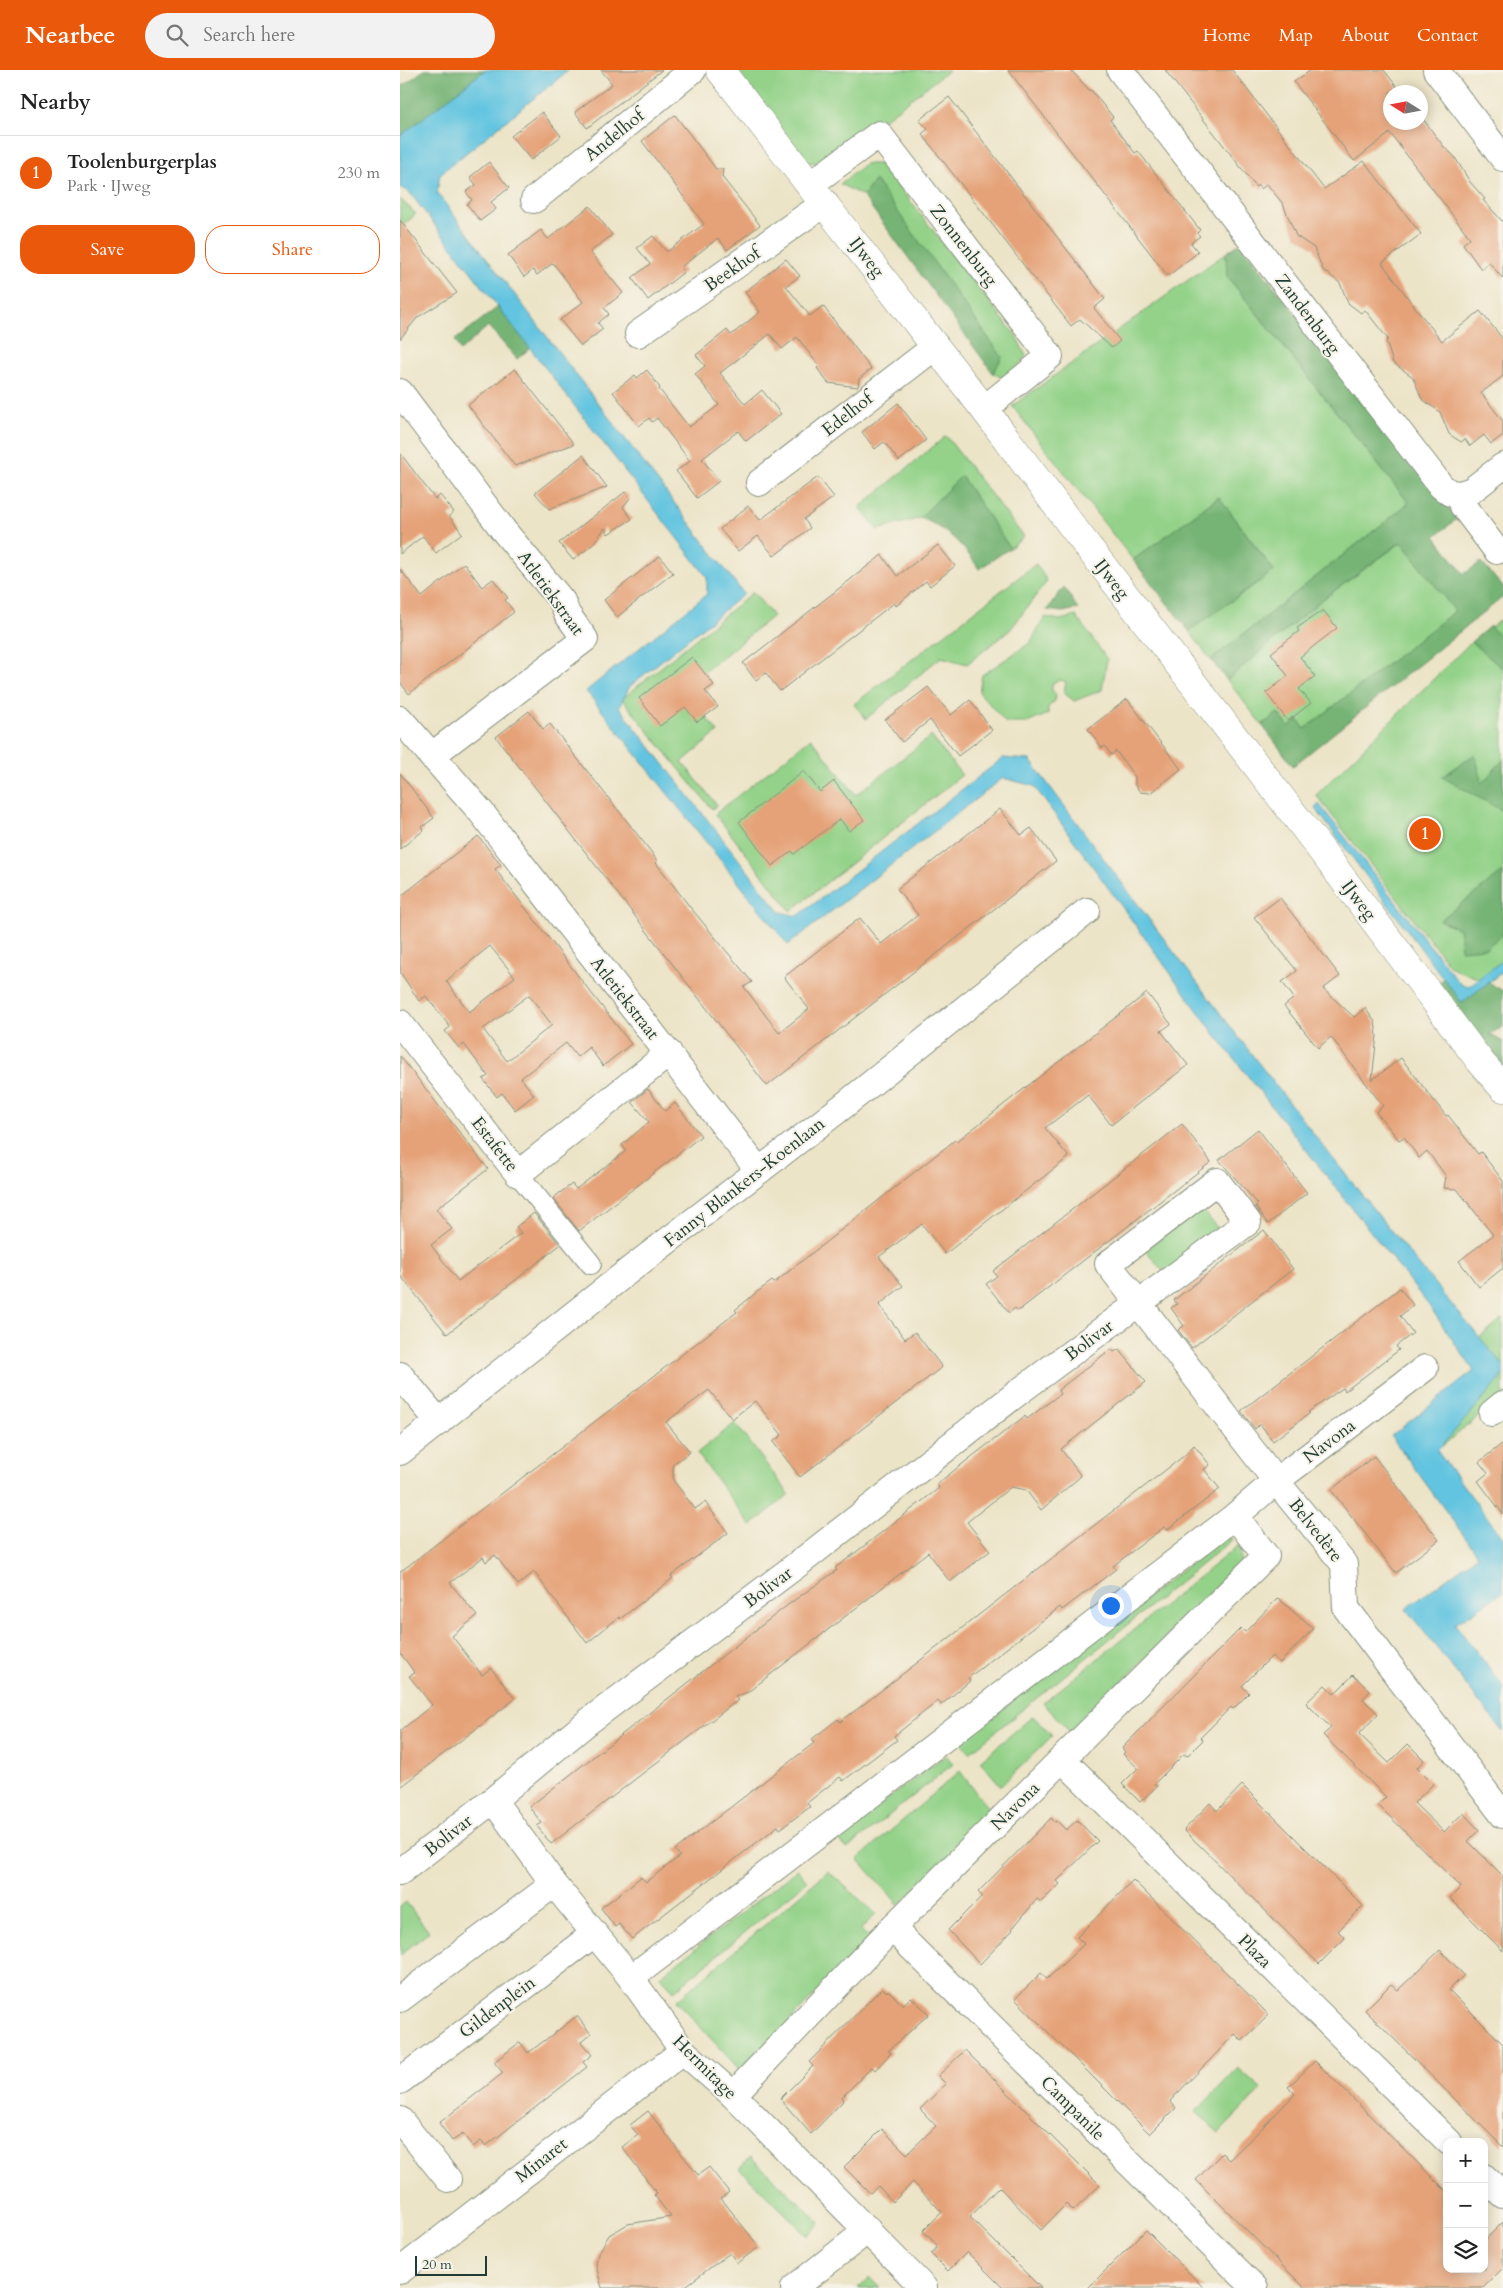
<!DOCTYPE html>
<html lang="en">
<head>
<meta charset="utf-8">
<style>
  body { margin:0; font-family:Cardo,serif; background:#f2f2f2; color:#222 }
  .controls { position:absolute; right:15px; bottom:15px; display:grid; overflow:hidden; border-radius:10px; box-shadow:0 2px 12px #0003 }
  .controls button { width:45px; height:45px; display:grid; place-items:center; padding:0; border:0; border-bottom:1px solid #e0e0e0; background:#fff; color:#222; font:25px sans-serif }
  .compass { position:absolute; left:983px; top:15px; width:45px; height:45px; border-radius:50%; background:#fff; box-shadow:0 2px 12px #0003; rotate:281deg }
  .scale { position:absolute; left:15px; bottom:12px; width:72px; box-sizing:border-box; padding-left:5px; border:2px solid #1f3d34; border-top:0; font-size:14px; line-height:18px; white-space:nowrap; color:#1f3d34; -webkit-text-stroke:4px #f7f3e8; paint-order:stroke }
  .you { position:absolute; left:710px; top:1535px; width:18px; height:18px; margin:-12px; border:4px solid #fff; border-radius:50%; background:#1a73e8; box-shadow:0 0 0 8px #1a73e833 }
  .badge { display:grid; place-items:center; width:32px; height:32px; border-radius:50%; background:#ea580c; color:#fff; font-size:16px; font-weight:700 }
  .pin { position:absolute; translate:-50% -50%; border:2px solid #fff; box-shadow:0 1px 5px #0006 }
  .list { margin:0; padding:0; list-style:none }
  h2 { display:flex; justify-content:space-between; align-items:center; height:65px; margin:0; padding:0 20px; font-size:21px }
  h2 small { font-size:16px; font-weight:400; color:#767676 }
  .list li { display:grid; grid-template-columns:32px 1fr auto; gap:15px; align-items:center; box-sizing:border-box; height:75px; padding:0 20px; border-top:1px solid #e0e0e0 }
  .list b { display:block; font-size:19px; white-space:nowrap }
  .list p { margin:0; font-size:16px; white-space:nowrap; color:#767676 }
  .list em { font-size:16px; font-style:normal; color:#767676 }
  .actions { display:flex; gap:10px; padding:15px 20px }
  .actions a { flex:1; padding:11px 0; border:1px solid #ea580c; border-radius:20px; text-align:center; font-size:18px; color:#ea580c }
  .actions .main { background:#ea580c; color:#fff }
  .icon { flex:none; width:28px; height:28px; fill:none; stroke:currentColor; stroke-width:2; stroke-linecap:round; stroke-linejoin:round }
  .map { position:relative; flex:none; width:1103px; height:2218px; overflow:hidden }
  header { display:flex; align-items:center; gap:30px; box-sizing:border-box; height:70px; padding:0 25px; background:#ea580c; color:#fff }
  header strong { font-size:24px }
  nav { display:flex; gap:28px; margin-inline-start:auto; font-size:18px }
  .search { width:350px; height:45px; background:#f2f2f2; display:flex; align-items:center; gap:12px; box-sizing:border-box; padding:0 18px; border-radius:28px; color:#767676; font-size:19px }
  main { display:flex }
  aside { flex:1; background:#fff }
  .map>svg:first-child { display:block }
  .green { fill:#93d288; stroke:#59885e }
  .forest { fill:#76b474; stroke:#4a7854 }
  .water { fill:#62c4e0; stroke:#40808a }
  .building { fill:#e5a177; fill-rule:evenodd }
  .lines { fill:none; stroke-linecap:round; stroke-linejoin:round }
  .pedestrian-casing { stroke:#86907e; stroke-width:22 }
  .minor-casing { stroke:#86907e; stroke-width:28 }
  .tertiary-casing { stroke:#86907e; stroke-width:29 }
  .pedestrian { stroke:#fff; stroke-width:20 }
  .minor { stroke:#fff; stroke-width:26 }
  .tertiary { stroke:#fff; stroke-width:28 }
  .labels { text-anchor:middle; stroke-width:4; stroke-linejoin:round; paint-order:stroke }
  .street-label { font-size:18px; fill:#1f3d34; stroke:#f7f3e8 }
</style>
</head>
<body>
<header>
<strong>Nearbee</strong>
<div class="search"><svg class="icon" aria-label="search" viewBox="0 0 24 24"><circle cx="10" cy="10" r="6"/><path d="M15 15l6 6"/></svg>Search here</div>
<nav><a>Home</a><a>Map</a><a>About</a><a>Contact</a></nav>
</header>
<main>
<aside>
<h2>Nearby<small></small></h2>
<ul class="list">
<li><span class="badge">1</span><div><b>Toolenburgerplas</b><p>Park · IJweg</p></div><em>230 m</em></li>
</ul>
<div class="actions"><a class="main">Save</a><a>Share</a></div>
</aside>
<div class="map">
<svg width="1103" height="2218" viewBox="0 0 1103 2218">
  <rect width="100%" height="100%" fill="#f7f3e8"/>
  <filter id="ink" filterUnits="userSpaceOnUse"><feTurbulence type="fractalNoise" baseFrequency=".02" numOctaves="2"/><feDisplacementMap in="SourceGraphic" scale="10" xChannelSelector="R" yChannelSelector="G"/><feConvolveMatrix kernelMatrix="1 2 1 2 8 2 1 2 1" color-interpolation-filters="sRGB"/></filter>
  <filter id="wash" filterUnits="userSpaceOnUse"><feTurbulence type="fractalNoise" baseFrequency=".0096" numOctaves="4" result="noise"/><feDisplacementMap in="SourceGraphic" scale="20" xChannelSelector="R" yChannelSelector="G"/><feGaussianBlur stdDeviation="1.12" result="paint"/><feColorMatrix in="noise" values="0 0 0 0 0 0 0 0 0 0 0 0 0 0 0 0 0 1.4 0 .05"/><feComposite in="paint" operator="in"/></filter>
  <g filter="url(#wash)">
    <rect width="100%" height="100%" fill="#ece4c7"/>
    <g class="green">
      <polygon points="333,0 549,0 428,92 405,93"/>
      <polygon points="465,94 481,94 616,266 626,286 606,310 593,303 602,287 475,111 463,126 440,114"/>
      <polygon points="0,129 16,144 0,158"/>
      <polygon points="826,183 827,206 1009,433 811,590 789,561 874,501 819,427 733,490 612,336"/>
      <polygon points="546,366 624,467 610,478 561,406 520,448 478,460 460,437"/>
      <polygon points="1002,472 1055,541 905,659 889,657 878,643 862,655 827,610 919,532"/>
      <polygon points="636,494 647,511 610,560 567,594 541,587 466,649 454,634"/>
      <polygon points="353,522 373,546 283,619 318,662 282,692 317,735 312,739 222,629"/>
      <path d="M676,546l31,43 -5,31 -28,11 -10,-8 2,-11c-6,-3 -9,-2 -14,2v6l4,5 -1,6 -7,6v7l-21,9h-21l-27,-31 3,-17 48,-32 15,-26 15,3z"/>
      <path d="M1103,548v353l-15,11c-13,-6 -26,-8 -38,-16l-134,-171 155,-153z"/>
      <polygon points="531,666 562,705 391,841 315,744 411,668 456,725"/>
      <polygon points="801,1138 823,1165 766,1205 745,1179"/>
      <polygon points="1103,1248 1103,1295 1079,1268"/>
      <polygon points="1103,1303 1103,1327 1036,1381"/>
      <polygon points="335,1353 389,1424 351,1456 297,1383"/>
      <polygon points="825,1467 833,1469 569,1683 560,1672"/>
      <polygon points="840,1474 841,1492 671,1663 643,1633"/>
      <polygon points="633,1646 652,1666 601,1716 580,1691"/>
      <polygon points="546,1685 553,1694 447,1779 437,1767"/>
      <polygon points="560,1701 592,1744 499,1835 458,1789"/>
      <polygon points="398,1799 407,1811 274,1921 260,1906"/>
      <polygon points="428,1801 476,1844 460,1860 470,1868 341,2001 276,1931"/>
      <polygon points="6,1832 29,1862 0,1885 0,1837"/>
      <polygon points="838,1998 862,2019 819,2063 796,2042"/>
      <polygon points="351,2087 420,2153 408,2166 339,2098"/>
      <polygon points="469,2207 480,2218 458,2218"/>
    </g>
    <g class="forest">
      <polygon points="24,0 84,0 0,69 0,18"/>
      <polygon points="475,110 602,287 593,303 463,126"/>
      <polygon points="840,173 1057,449 1035,466 1064,504 1081,492 1103,517 1103,527 893,696 862,655 878,643 889,657 898,650 905,659 1055,541 1001,472 919,532 827,610 811,590 1009,433 827,206 826,183"/>
      <polygon points="98,237 130,278 117,289 88,256 60,281 55,270"/>
      <path d="M561,406l49,72 -31,21c-15,-23 -33,-42 -59,-51z"/>
      <polygon points="819,427 874,501 789,561 733,490"/>
      <polygon points="664,517 678,539 662,542 647,540"/>
      <polygon points="1090,556 1103,570 1103,599 1071,572"/>
      <polygon points="1075,684 1082,713 1103,690 1103,741 1042,707"/>
      <polygon points="1103,802 1103,864 1086,878 1061,880 1059,859 1040,850"/>
      <polygon points="1043,908 1062,933 1088,912 1103,921 1103,957 1089,964 1103,972 1103,995 1100,994 1038,915"/>
    </g>
    <g class="water">
      <path d="M85,0h84l-129,104 -3,19 307,401 -114,92 -11,21 161,205 18,4 205,-158 27,2c153,205 306,411 473,605v9l-4,7 -62,70 66,87v54l-48,32 48,62v46l-97,-123 72,-54 -87,-119 83,-65 -44,-64 -216,-274 -180,-247 -31,-8 -215,167 -202,-254 121,-97v-17l-297,-384 -10,-6v-51z"/>
      <polygon points="919,734 1060,914 1069,916 1103,890 1103,901 1062,933 915,738"/>
    </g>
    <g id="blocks">
      <g class="building">
        <polygon points="201,0 262,0 187,58 175,42 212,14"/>
        <polygon points="608,0 671,0 690,21 691,20 713,47 710,50 735,83 738,81 800,160 797,163 800,166 791,173 798,182 768,206"/>
        <polygon points="765,0 832,0 924,119 964,91 1021,164 982,193 1014,236 1042,271 1080,241 1103,269 1103,306 1081,323 1103,351 1103,365 1091,374 1084,365 1070,376 1065,369 1061,372 1049,364 1040,342 1022,329 1013,307 993,293 986,271 988,269 965,240 961,243 948,233 940,213 923,200 914,178 896,166 883,134 867,114 861,119 858,115 856,117"/>
        <polygon points="911,0 984,0 1001,22 990,22 990,52 1020,52 1020,45 1044,77 1054,86 1070,112 1085,129 1083,130 1103,152 1103,209 1089,192 1081,199 1063,174 1070,168 990,63 954,91 894,12"/>
        <polygon points="549,27 705,229 694,238 720,271 712,278 680,249 671,256 522,64 528,59 519,50"/>
        <polygon points="142,42 161,66 131,90 111,66"/>
        <polygon points="275,45 316,99 323,99 322,107 360,155 327,180 318,168 281,197 284,202 248,230 232,208 250,194 237,178 253,166 266,181 268,181 304,154 242,71"/>
        <polygon points="89,92 109,118 91,132 96,139 80,151 67,134 72,130 66,122 76,115 70,107"/>
        <polygon points="190,136 212,165 190,182 223,223 204,238 209,244 198,253 203,259 181,276 160,250 183,232 153,193 137,205 133,200 124,207 108,185 141,160 148,169"/>
        <polygon points="0,150 57,223 18,247 0,269"/>
        <polygon points="386,189 400,206 386,216 410,246 423,236 471,299 459,309 458,317 428,313 417,298 419,296 397,267 382,279 370,264 320,303 345,334 362,320 381,344 346,371 338,361 302,389 319,411 297,428 276,401 290,391 257,348 252,352 249,348 239,356 213,322 235,305 237,308 247,300 260,318 259,319 289,357 319,335 295,304 305,296 296,285 327,260 331,265 360,242 345,222"/>
        <polygon points="115,299 174,374 115,396 68,335"/>
        <polygon points="498,333 526,370 499,391 484,372 475,379 462,362"/>
        <polygon points="0,383 35,429 40,425 54,442 49,446 62,463 36,483 23,466 0,484"/>
        <polygon points="183,385 207,417 149,439 135,423"/>
        <polygon points="418,407 434,427 404,449 410,458 374,486 358,466 338,481 320,459 348,436 360,450"/>
        <polygon points="225,422 230,428 223,437 232,449 208,464 205,458 192,475 173,490 159,473"/>
        <polygon points="538,475 555,496 530,516 526,511 496,536 494,533 380,621 366,603 356,611 343,593 482,485 497,506"/>
        <polygon points="260,486 273,503 217,547 204,530"/>
        <polygon points="64,493 82,517 93,509 108,528 105,530 114,542 9,624 0,612 0,499 22,527"/>
        <polygon points="923,540 937,558 900,587 915,606 899,619 911,633 888,651 866,623 888,606 871,583 899,561 897,558"/>
        <polygon points="292,587 314,615 305,621 318,637 297,652 285,637 260,656 239,628"/>
        <polygon points="528,617 551,645 570,630 592,660 558,686 530,650 502,672 485,650"/>
        <polygon points="727,629 781,699 750,723 740,722 735,715 735,707 716,681 711,685 705,676 702,678 688,659"/>
        <polygon points="129,641 143,659 150,654 252,783 257,791 256,793 290,837 352,912 344,917 379,963 409,939 384,907 460,848 481,874 518,845 497,819 600,739 621,765 631,758 656,791 367,1016 96,667"/>
        <polygon points="404,701 420,722 434,711 464,750 449,761 440,749 394,784 392,781 372,796 339,752"/>
        <polygon points="0,703 34,748 22,757 24,760 0,779"/>
        <path d="M78,766l23,29 -6,4 136,175 -28,22 -14,-19 -12,10 -11,-14 -45,35 13,17 -19,15 -13,-17 -5,4 -14,-18 5,-3 -24,-32 -5,4 -14,-17 5,-4 -24,-31 -7,5 -19,-29v-75zM90,876l25,31 -46,35 -23,-31zM129,925l23,30 -45,36 -24,-32z"/>
        <polygon points="880,828 940,906 923,919 954,947 965,938 975,952 977,965 972,1010 1001,988 1046,1046 1048,1045 1078,1084 1081,1082 1103,1111 1103,1198 1079,1217 1059,1191 1093,1165 1057,1119 1044,1118 1046,1106 1027,1081 1019,1088 1004,1067 999,1070 976,1042 983,1036 931,967 918,978 884,936 894,928 882,912 897,901 854,847"/>
        <polygon points="747,923 771,954 761,961 788,995 711,1055 688,1025 645,1058 669,1087 545,1184 522,1154 479,1187 503,1216 479,1235 505,1269 515,1262 542,1297 400,1407 373,1372 382,1365 355,1331 332,1349 309,1320 266,1352 290,1382 273,1394 273,1410 295,1439 305,1432 328,1463 271,1506 273,1508 220,1549 219,1547 187,1573 134,1502 118,1515 95,1485 86,1492 83,1487 50,1513 77,1546 52,1566 82,1605 91,1598 115,1629 0,1717 0,1661 32,1635 9,1606 15,1603 0,1583 0,1502 337,1242 335,1240 357,1222 372,1211 374,1213 555,1070 557,1071"/>
        <polygon points="0,986 88,1099 36,1139 52,1159 31,1175 58,1211 121,1163 116,1157 134,1143 160,1175 47,1264 0,1205"/>
        <polygon points="248,1019 265,1041 275,1033 301,1066 179,1161 153,1128 172,1114 176,1119 226,1081 222,1075 249,1052 232,1032"/>
        <polygon points="782,1054 811,1092 618,1241 615,1238 609,1243 586,1214 597,1206 593,1201"/>
        <polygon points="858,1059 907,1123 868,1154 855,1136 858,1134 819,1090"/>
        <polygon points="864,1160 893,1199 792,1278 778,1260 784,1256 771,1238 777,1234 774,1230"/>
        <polygon points="1000,1218 1013,1235 1000,1246 1013,1263 996,1276 999,1280 945,1321 943,1318 908,1342 910,1343 873,1371 860,1354 855,1359 841,1341"/>
        <polygon points="711,1279 714,1282 719,1279 746,1312 661,1379 681,1406 641,1440 626,1420 611,1417 567,1452 590,1481 550,1512 528,1482 348,1622 335,1627 338,1630 151,1774 137,1756 142,1753 129,1737 389,1534 437,1500 435,1498 442,1493 539,1418 537,1414 570,1388 625,1346 627,1349 660,1324 658,1320"/>
        <polygon points="1103,1373 1103,1444 1078,1411 1088,1403 1079,1392"/>
        <polygon points="794,1375 810,1395 804,1399 820,1419 767,1460 764,1457 713,1496 716,1499 662,1540 660,1537 568,1608 570,1611 541,1635 538,1631 494,1666 497,1670 443,1711 440,1707 407,1733 410,1737 380,1759 378,1756 232,1869 219,1854 215,1857 201,1838 241,1807 246,1812 280,1786 275,1780 414,1673 412,1669 438,1649 440,1652 464,1634 785,1385"/>
        <polygon points="974,1386 1039,1470 996,1503 931,1420"/>
        <polygon points="878,1528 913,1559 880,1593 872,1586 842,1616 849,1623 833,1639 831,1637 801,1667 803,1670 787,1686 784,1684 754,1714 757,1716 740,1732 722,1714 738,1698 723,1684 725,1682 722,1678 841,1558 845,1562"/>
        <polygon points="953,1605 970,1621 963,1629 978,1644 959,1664 989,1693 1008,1674 1024,1690 1017,1698 1033,1714 1014,1733 1044,1762 1063,1743 1079,1760 1068,1771 1103,1806 1103,1881 1050,1828 1061,1817 978,1735 986,1727 923,1665 931,1658 906,1633 925,1615 934,1624"/>
        <polygon points="842,1715 963,1836 938,1861 945,1868 919,1894 784,1760 810,1733 817,1741"/>
        <polygon points="651,1748 655,1752 657,1751 666,1760 677,1750 698,1771 657,1811 660,1814 641,1832 637,1829 612,1859 613,1860 580,1894 548,1860 582,1826 578,1822"/>
        <polygon points="733,1810 869,1945 842,1971 835,1964 770,2031 776,2038 750,2064 615,1929 641,1903 647,1909 684,1874 677,1867"/>
        <polygon points="1040,1880 1064,1905 1049,1920 1103,1974 1103,2077 965,1940 991,1914 998,1920"/>
        <polygon points="482,1918 487,1922 488,1920 503,1935 511,1927 529,1944 488,1981 491,1983 475,2000 472,1997 442,2027 444,2030 411,2064 380,2029 413,1996 409,1992"/>
        <polygon points="177,1946 191,1964 181,1972 192,1985 183,1992 187,1997 86,2076 81,2071 73,2077 63,2064 52,2071 39,2053 103,2003 94,1992 120,1972 128,1983"/>
        <polygon points="565,1980 700,2115 673,2141 666,2134 641,2160 599,2117 570,2147 641,2218 603,2218 567,2182 548,2201 531,2184 538,2176 523,2161 542,2142 513,2112 493,2132 478,2116 470,2123 444,2097 482,2059 507,2084 536,2056 520,2039 546,2014 538,2006"/>
        <polygon points="915,1991 1047,2122 1047,2199 1084,2199 1084,2171 1103,2152 1103,2198 1083,2218 905,2218 796,2110 822,2083 829,2090 859,2061 895,2024 888,2017"/>
        <polygon points="248,2041 298,2105 309,2097 329,2122 321,2128 359,2177 337,2193 330,2183 283,2218 202,2218 196,2195 198,2184 209,2165 228,2154 271,2147 254,2125 257,2123 222,2077 238,2065 230,2055"/>
        <polygon points="746,2160 804,2218 688,2218"/>
      </g>
    </g>
  </g>
  <g filter="url(#ink)">
    <use href="#blocks" fill-opacity="0" stroke="#86907e" stroke-width="1"/>
    <g class="lines">
      <g class="pedestrian-casing">
        <polyline id="pedestrian" points="118,1104 191,1194"/>
      </g>
      <g class="minor-casing">
        <g id="minor">
          <polyline points="720,0 1041,416 1050,423 1060,424 1063,436 1097,481"/>
          <polyline points="1036,0 1103,88"/>
          <polyline points="411,114 479,64 650,286 584,339"/>
          <polyline points="134,130 293,0"/>
          <polyline points="238,264 425,133"/>
          <polyline points="0,322 104,461 162,531 167,544 185,569 31,686"/>
          <polyline points="359,413 536,276"/>
          <polyline points="1060,424 1072,420 1103,396"/>
          <polyline points="0,649 81,742 359,1101"/>
          <polyline points="0,953 118,1104 269,983"/>
          <polyline points="0,1305 39,1352"/>
          <polyline points="1092,1343 1103,1334"/>
          <polyline points="0,1382 231,1199 442,1037 687,841"/>
          <polyline points="662,1689 1049,2072"/>
          <polyline points="93,1730 154,1814 231,1908 283,1981 333,2025 524,2218"/>
          <polyline points="0,1802 93,1730 189,1651 402,1491 620,1321 848,1152 817,1111 708,1194 876,1411 944,1494 946,1538 1103,1745"/>
          <polyline points="492,1858 855,2218"/>
          <polyline points="231,1908 835,1446 876,1411 1025,1298"/>
          <polyline points="0,1929 154,1814"/>
          <polyline points="0,2011 194,1864"/>
          <polyline points="333,2025 492,1858 866,1486 835,1446"/>
          <polyline points="0,2050 48,2109"/>
          <polyline points="1084,2107 1103,2125"/>
          <polyline points="0,2201 283,1981"/>
          <polyline points="394,2218 468,2160"/>
        </g>
      </g>
      <g class="tertiary-casing">
        <polyline id="tertiary" points="320,0 584,339 675,460 903,756 1080,991 1103,1018"/>
      </g>
      <use href="#pedestrian" class="pedestrian"/>
      <use href="#minor" class="minor"/>
      <use href="#tertiary" class="tertiary"/>
    </g>
  </g>
  <g class="labels">
    <g class="street-label">
      <text transform="translate(214 65) rotate(-39)" y="6">Andelhof</text>
      <text transform="translate(564 175) rotate(52)" y="6">Zonnenburg</text>
      <text transform="translate(467 187) rotate(52)" y="6">IJweg</text>
      <text transform="translate(332 199) rotate(-35)" y="6">Beekhof</text>
      <text transform="translate(908 244) rotate(53)" y="6">Zandenburg</text>
      <text transform="translate(447 344) rotate(-38)" y="6">Edelhof</text>
      <text transform="translate(712 509) rotate(52)" y="6">IJweg</text>
      <text transform="translate(151 523) rotate(54)" y="6">Atletiekstraat</text>
      <text transform="translate(959 830) rotate(53)" y="6">IJweg</text>
      <text transform="translate(225 928) rotate(52)" y="6">Atletiekstraat</text>
      <text transform="translate(95 1074) rotate(52)" y="6">Estafette</text>
      <text transform="translate(344 1112) rotate(-38)" y="6">Fanny Blankers-Koenlaan</text>
      <text transform="translate(689 1270) rotate(-37)" y="6">Bolivar</text>
      <text transform="translate(929 1371) rotate(-37)" y="6">Navona</text>
      <text transform="translate(916 1460) rotate(52)" y="6">Belvedère</text>
      <text transform="translate(368 1517) rotate(-37)" y="6">Bolivar</text>
      <text transform="translate(615 1736) rotate(-45)" y="6">Navona</text>
      <text transform="translate(48 1765) rotate(-38)" y="6">Bolivar</text>
      <text transform="translate(855 1881) rotate(45)" y="6">Plaza</text>
      <text transform="translate(97 1937) rotate(-37)" y="6">Gildenplein</text>
      <text transform="translate(305 1997) rotate(45)" y="6">Hermitage</text>
      <text transform="translate(673 2038) rotate(45)" y="6">Campanile</text>
      <text transform="translate(141 2090) rotate(-38)" y="6">Minaret</text>
    </g>
  </g>
</svg>
<div class="controls">
<button>+</button>
<button>−</button>
<button><svg class="icon" aria-label="layers" viewBox="0 0 24 24"><path d="M12 4l9 5-9 5-9-5zM3 14l9 5 9-5"/></svg></button>
</div>
<svg class="compass" viewBox="-18 -18 36 36"><path d="M0-13l5 13h-10z" fill="#e53935"/><path d="M0 13l5-13h-10z" fill="#767676"/></svg>
<div class="scale">20 m</div>
<div class="you"></div>
<div class="pin badge" style="left:1025px;top:764px">1</div>
</div>
</main>
</body>
</html>
